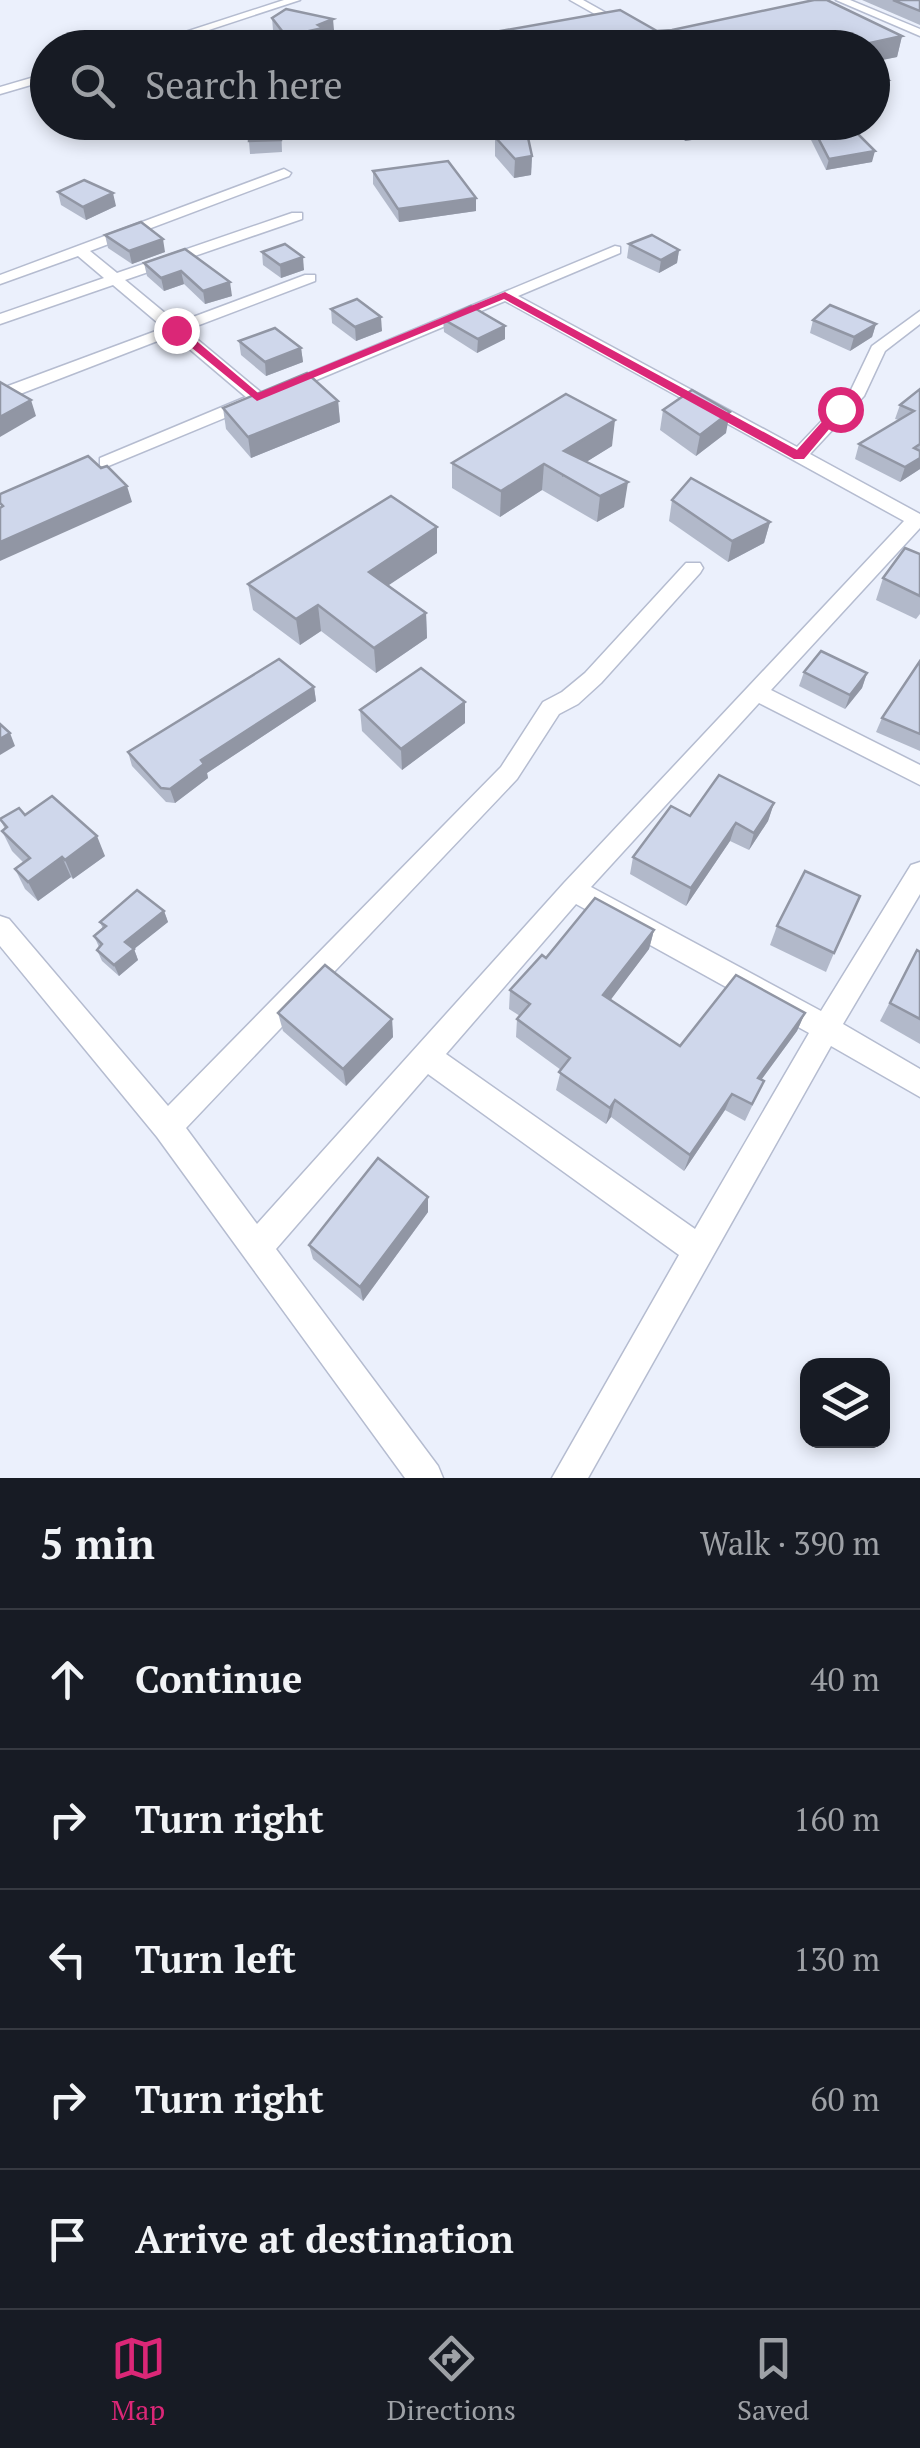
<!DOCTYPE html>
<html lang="en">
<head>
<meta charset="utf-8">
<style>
  body { margin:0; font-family:"PT Serif",serif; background:#20242c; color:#f1f3f6 }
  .controls { position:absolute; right:30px; bottom:30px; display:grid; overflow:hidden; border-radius:20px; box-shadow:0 5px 15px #0003 }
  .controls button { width:90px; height:90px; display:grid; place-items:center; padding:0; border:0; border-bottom:2px solid #363941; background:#171b24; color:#f1f3f6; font:50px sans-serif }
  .stop { position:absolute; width:30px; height:30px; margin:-22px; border:8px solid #db2777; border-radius:50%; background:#fff }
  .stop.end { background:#db2777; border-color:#fff; box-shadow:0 2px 10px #0008 }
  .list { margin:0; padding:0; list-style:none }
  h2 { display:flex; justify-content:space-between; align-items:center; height:130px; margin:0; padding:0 40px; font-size:42px }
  h2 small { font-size:32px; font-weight:400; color:#9ea1a6 }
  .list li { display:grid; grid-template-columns:65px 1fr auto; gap:30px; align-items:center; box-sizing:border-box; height:140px; padding:0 40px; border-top:2px solid #363941 }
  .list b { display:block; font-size:38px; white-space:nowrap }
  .list em { font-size:32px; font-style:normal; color:#9ea1a6 }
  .icon { flex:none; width:55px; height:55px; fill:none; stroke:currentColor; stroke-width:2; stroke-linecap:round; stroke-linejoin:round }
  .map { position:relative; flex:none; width:920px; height:1478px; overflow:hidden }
  .search { position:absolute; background:#171b24; box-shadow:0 5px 15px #0003; left:30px; right:30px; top:30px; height:110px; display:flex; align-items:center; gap:25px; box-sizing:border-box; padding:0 35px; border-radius:55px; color:#9ea1a6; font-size:38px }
  .sheet { height:830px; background:#171b24 }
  nav { display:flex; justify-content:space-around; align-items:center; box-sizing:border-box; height:140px; border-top:2px solid #363941; background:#171b24; font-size:28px; color:#9ea1a6 }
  nav a { display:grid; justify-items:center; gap:5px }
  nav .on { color:#db2777 }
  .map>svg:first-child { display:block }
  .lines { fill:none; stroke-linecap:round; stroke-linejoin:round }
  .minor-casing { stroke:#b5bcd0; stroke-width:3 }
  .minor { fill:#fff; fill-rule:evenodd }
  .wall { fill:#b2b9ca }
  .shaded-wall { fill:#9196a4 }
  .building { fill:#cfd7eb; stroke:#9196a4; stroke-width:2.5 }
  .route { fill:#db2777 }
</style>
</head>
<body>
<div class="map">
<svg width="920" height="1478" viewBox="0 0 920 1478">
  <rect width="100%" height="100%" fill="#ebf0fc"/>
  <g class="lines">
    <g class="minor-casing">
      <g id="minor">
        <polygon points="284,0 300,0 154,48 136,48"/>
        <polygon points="570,0 583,0 669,48 655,48"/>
        <polygon points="836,0 850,0 920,29 920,36"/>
        <polygon points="48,73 48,80 0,94 0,87"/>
        <polygon points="284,169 291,173 289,176 90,251 117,273 292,213 302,213 302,219 125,280 177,323 305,275 315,275 315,281 186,330 263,394 263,402 106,467 100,466 100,458 246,397 173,335 20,394 8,394 8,386 164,328 113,285 0,324 0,314 104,278 78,256 0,284 0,275"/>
        <path d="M615,246l5,1v6l-102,43 279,151 54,-57 21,-44 48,-35v13l-35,27 -21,45 -54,58 110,60v14l-149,162 149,75v20l-161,-82 -168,184 230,124 90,-146 9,-3v32l-77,130 77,45v28l-89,-51 -243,432h-36l127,-223 -251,-181 -152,175 162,217 5,12h-38l-248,-341 -157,-191v-30l9,3 159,187 333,-339 42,-65 19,-10 23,-19 101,-110h14l3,5 -3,5 -99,110 -23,21 -19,10 -42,65 -331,349 71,96 307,-341 340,-362 -399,-220 -215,90h-12l-2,-4zM576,904l233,129 -114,196 -249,-175z"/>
      </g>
    </g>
    <use href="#minor" class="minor"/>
  </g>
  <g class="wall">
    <polygon points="814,0 827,0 902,36 897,57 872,62 872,48 478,48 478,35 620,10 657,31 672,30"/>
    <polygon points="862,0 920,0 920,25"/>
    <polygon points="272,18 334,30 323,34 324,39 287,47 273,30"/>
    <polygon points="240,122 281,122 282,152 250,154 249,141 250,125 248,127"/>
    <polygon points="663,122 753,122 752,131 685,141"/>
    <polygon points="809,122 872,162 826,170 807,132"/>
    <polygon points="495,137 532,156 531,175 514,178 495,156"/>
    <polygon points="373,171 476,198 476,211 399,222 373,184"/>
    <polygon points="58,192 116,206 86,220 61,205"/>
    <polygon points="105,235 165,252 132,264 108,248"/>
    <polygon points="629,244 679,250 677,263 659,273 627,258"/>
    <polygon points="185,249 232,296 205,304 184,284 164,291 147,276 144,263"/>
    <polygon points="262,252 304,270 281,278 263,265"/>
    <polygon points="331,309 382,331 356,341 332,323"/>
    <polygon points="443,319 505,339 477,353 444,332"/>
    <polygon points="813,320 876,324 872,337 850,351 810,333"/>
    <polygon points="239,341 301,348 303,362 266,376 241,355"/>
    <polygon points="920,389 920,469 900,482 855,459 859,444 899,420 895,419 900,405"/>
    <polygon points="338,401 340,422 251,458 226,429 223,408"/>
    <polygon points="663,410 726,433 696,456 660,430"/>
    <polygon points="612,446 586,462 624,507 597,522 542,490 500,517 452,488 452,463"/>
    <polygon points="672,500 770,522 764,543 728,562 669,521"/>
    <polygon points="437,527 437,553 388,585 426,613 427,638 376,673 321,631 300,645 253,610 248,584"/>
    <polygon points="920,554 920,614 916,619 876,600 883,578"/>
    <polygon points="920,661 920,751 876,732 882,718"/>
    <polygon points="804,672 867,673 862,688 845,709 799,686"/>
    <polygon points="314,687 316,701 207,773 208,778 175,803 166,802 132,766 128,752"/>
    <polygon points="360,710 465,723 402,770 362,731"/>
    <polygon points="774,803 768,821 749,850 730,841 686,906 630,874 633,857"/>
    <polygon points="25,815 105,856 73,879 71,877 38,901 25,889 15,869 24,863 12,851 2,831 5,829 0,819"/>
    <polygon points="164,911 168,922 134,949 138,960 119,976 102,961 97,950 99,947 94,936 103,929 100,922"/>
    <polygon points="777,926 834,953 826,972 770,945"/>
    <polygon points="654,930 649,949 610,1000 680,1046 805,1013 797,1031 761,1080 764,1081 745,1121 725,1110 684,1171 611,1117 606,1124 556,1090 561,1070 516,1037 517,1019 520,1016 509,1009 510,990 546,958"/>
    <polygon points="917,950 920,952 920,1044 880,1021"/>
    <polygon points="278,1013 392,1019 393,1037 346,1086 283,1031"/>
    <polygon points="428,1197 428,1212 363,1301 313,1259 309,1245"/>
  </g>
  <g class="shaded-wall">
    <polygon points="333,19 334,30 323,34 324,39 287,47 286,36"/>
    <polygon points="902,36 897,57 872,62 872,48 847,48"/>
    <polygon points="888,80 882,102 872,104 872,82"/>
    <polygon points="579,122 601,122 578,128"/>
    <polygon points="687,122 753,122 752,131 685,141"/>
    <polygon points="875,151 872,162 826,170 829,159"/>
    <polygon points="532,156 531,175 514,178 515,159"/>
    <polygon points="113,193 116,206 86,220 83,207"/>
    <polygon points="476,198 476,211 399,222 398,209"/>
    <polygon points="163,239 165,252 132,264 129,251"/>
    <polygon points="679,250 677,263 659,273 661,260"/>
    <polygon points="303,257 304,270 281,278 280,265"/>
    <polygon points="181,271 184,284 164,291 161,278"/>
    <polygon points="230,282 232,296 205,304 203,291"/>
    <polygon points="381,317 382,331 356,341 355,327"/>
    <polygon points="876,324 872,337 850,351 854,337"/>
    <polygon points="505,326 505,339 477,353 478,339"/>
    <polygon points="301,348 303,362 266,376 265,362"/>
    <polygon points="31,400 36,416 0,437 0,417"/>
    <polygon points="338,401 340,422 251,458 248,437"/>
    <polygon points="730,412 726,433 696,456 700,435"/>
    <polygon points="615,420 612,446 562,477 564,451"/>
    <polygon points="920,458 920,469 900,482 905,467"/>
    <polygon points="544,464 542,490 500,517 501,491"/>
    <polygon points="628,482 624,507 597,522 600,496"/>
    <polygon points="127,486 132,502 0,561 0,542"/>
    <polygon points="770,522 764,543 728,562 732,541"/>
    <polygon points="437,527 437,553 371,597 369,572"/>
    <polygon points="318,605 321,631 300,645 296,619"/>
    <polygon points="426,613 427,638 376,673 374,648"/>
    <polygon points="867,673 862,688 845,709 850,695"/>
    <polygon points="314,687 316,701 207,773 208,778 175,803 170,789 201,760"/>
    <polygon points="465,702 465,723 402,770 401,749"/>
    <polygon points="10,733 15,746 0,755 0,739"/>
    <polygon points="774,803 768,821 749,850 754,833"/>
    <polygon points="736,823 730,841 686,906 691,888"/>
    <polygon points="97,836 105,856 73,879 65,860"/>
    <polygon points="62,857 71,877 38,901 28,882"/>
    <polygon points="164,911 168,922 129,953 125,942"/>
    <polygon points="654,930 649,949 600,1014 603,995"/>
    <polygon points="134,949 138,960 119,976 114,965"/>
    <polygon points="805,1013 797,1031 750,1095 758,1078"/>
    <polygon points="392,1019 393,1037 346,1086 343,1069"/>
    <polygon points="732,1094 725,1110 684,1171 690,1155"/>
    <polygon points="615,1100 611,1117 606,1124 610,1108"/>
    <polygon points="428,1197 428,1212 363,1301 360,1287"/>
  </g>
  <g class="building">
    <polygon points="814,0 827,0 902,36 847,48 496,48 478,35 620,10 657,31 672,30"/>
    <polygon points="893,0 920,0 920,11"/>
    <polygon points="286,9 333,19 318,25 323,28 286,36 272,18"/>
    <polygon points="872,70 888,80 872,82"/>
    <polygon points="250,122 281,122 281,140 249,141"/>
    <polygon points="810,122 846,122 875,151 829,159"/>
    <polygon points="527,133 532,156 515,159 495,137"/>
    <polygon points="448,161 476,198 398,209 373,171"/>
    <polygon points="84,180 113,193 83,207 58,192"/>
    <polygon points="141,222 163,239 129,251 105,235"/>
    <polygon points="652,235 679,250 661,260 629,244"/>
    <polygon points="285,244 303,257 280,265 262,252"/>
    <polygon points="185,249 230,282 203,291 181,271 161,278 144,263"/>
    <polygon points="357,299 381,317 355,327 331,309"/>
    <polygon points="830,305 876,324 854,337 813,320"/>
    <polygon points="471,306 505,326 478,339 443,319"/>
    <polygon points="275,328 301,348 265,362 239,341"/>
    <polygon points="307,373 338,401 248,437 223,408"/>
    <polygon points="0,382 31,400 0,417"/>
    <polygon points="920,389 920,444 914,448 920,451 920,458 905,467 859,444 914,411 900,405"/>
    <polygon points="692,390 730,412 700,435 663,410"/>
    <polygon points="566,394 615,420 564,451 628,482 600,496 544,464 501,491 452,463"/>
    <polygon points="88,456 101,468 107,466 127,486 0,542 0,508 3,506 0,503 0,494"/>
    <polygon points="691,478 770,522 732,541 672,500"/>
    <polygon points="391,496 437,527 369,572 426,613 374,648 318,605 296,619 248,584"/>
    <polygon points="905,548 920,554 920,596 883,578"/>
    <polygon points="821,651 867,673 850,695 804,672"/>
    <polygon points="279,659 314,687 201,760 204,764 170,789 161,788 128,752"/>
    <polygon points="920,661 920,734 882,718"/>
    <polygon points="421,668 465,702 401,749 360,710"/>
    <polygon points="0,724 10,733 0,739"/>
    <polygon points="719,775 774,803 754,833 736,823 691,888 633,857 671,806 690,816"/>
    <polygon points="52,796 97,836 65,860 62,857 28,882 15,869 30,858 2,831 7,827 0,819 19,808 25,815"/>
    <polygon points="805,871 860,896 834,953 777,926"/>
    <polygon points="137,890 164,911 125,942 134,949 114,965 97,950 102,944 94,936 106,926 100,922"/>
    <polygon points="595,898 654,930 603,995 680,1046 736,975 805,1013 758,1078 764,1081 752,1104 732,1094 690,1155 615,1100 610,1108 559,1072 570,1058 517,1019 530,1004 510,990 542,955 546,958"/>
    <polygon points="917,950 920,952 920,1019 890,1003"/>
    <polygon points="325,965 392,1019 343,1069 278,1013"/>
    <polygon points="378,1158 428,1197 360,1287 309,1245"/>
  </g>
  <polygon class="route" points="505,292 797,450 836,406 846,409 804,459 794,459 504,299 257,401 170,330 180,327 258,393"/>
</svg>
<div class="controls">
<button><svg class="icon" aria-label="layers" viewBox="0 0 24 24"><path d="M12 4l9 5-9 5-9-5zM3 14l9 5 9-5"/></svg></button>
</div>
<div class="stop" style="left:840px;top:409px"></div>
<div class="stop end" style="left:176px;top:330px"></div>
<div class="search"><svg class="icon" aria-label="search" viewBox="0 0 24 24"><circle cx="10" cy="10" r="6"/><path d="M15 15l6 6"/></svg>Search here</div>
</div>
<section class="sheet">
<h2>5 min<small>Walk · 390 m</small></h2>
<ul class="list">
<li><svg class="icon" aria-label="ahead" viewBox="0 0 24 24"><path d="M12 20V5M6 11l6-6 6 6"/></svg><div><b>Continue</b></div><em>40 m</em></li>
<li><svg class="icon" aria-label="right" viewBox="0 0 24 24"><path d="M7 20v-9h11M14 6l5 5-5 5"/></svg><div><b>Turn right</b></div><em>160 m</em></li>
<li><svg class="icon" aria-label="left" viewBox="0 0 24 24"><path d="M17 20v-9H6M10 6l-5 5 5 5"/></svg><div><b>Turn left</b></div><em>130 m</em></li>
<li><svg class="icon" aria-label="right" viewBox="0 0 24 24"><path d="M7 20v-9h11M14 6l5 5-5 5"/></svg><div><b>Turn right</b></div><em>60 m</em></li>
<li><svg class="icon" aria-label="arrive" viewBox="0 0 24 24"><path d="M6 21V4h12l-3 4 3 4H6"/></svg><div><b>Arrive at destination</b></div></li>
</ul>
</section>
<nav>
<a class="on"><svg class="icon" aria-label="map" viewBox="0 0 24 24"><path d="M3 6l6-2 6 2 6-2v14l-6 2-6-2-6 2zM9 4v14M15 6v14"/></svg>Map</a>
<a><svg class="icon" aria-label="directions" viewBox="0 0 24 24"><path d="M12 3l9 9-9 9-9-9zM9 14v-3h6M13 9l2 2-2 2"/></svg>Directions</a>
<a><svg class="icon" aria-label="saved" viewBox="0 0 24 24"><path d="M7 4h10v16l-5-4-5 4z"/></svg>Saved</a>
</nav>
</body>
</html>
